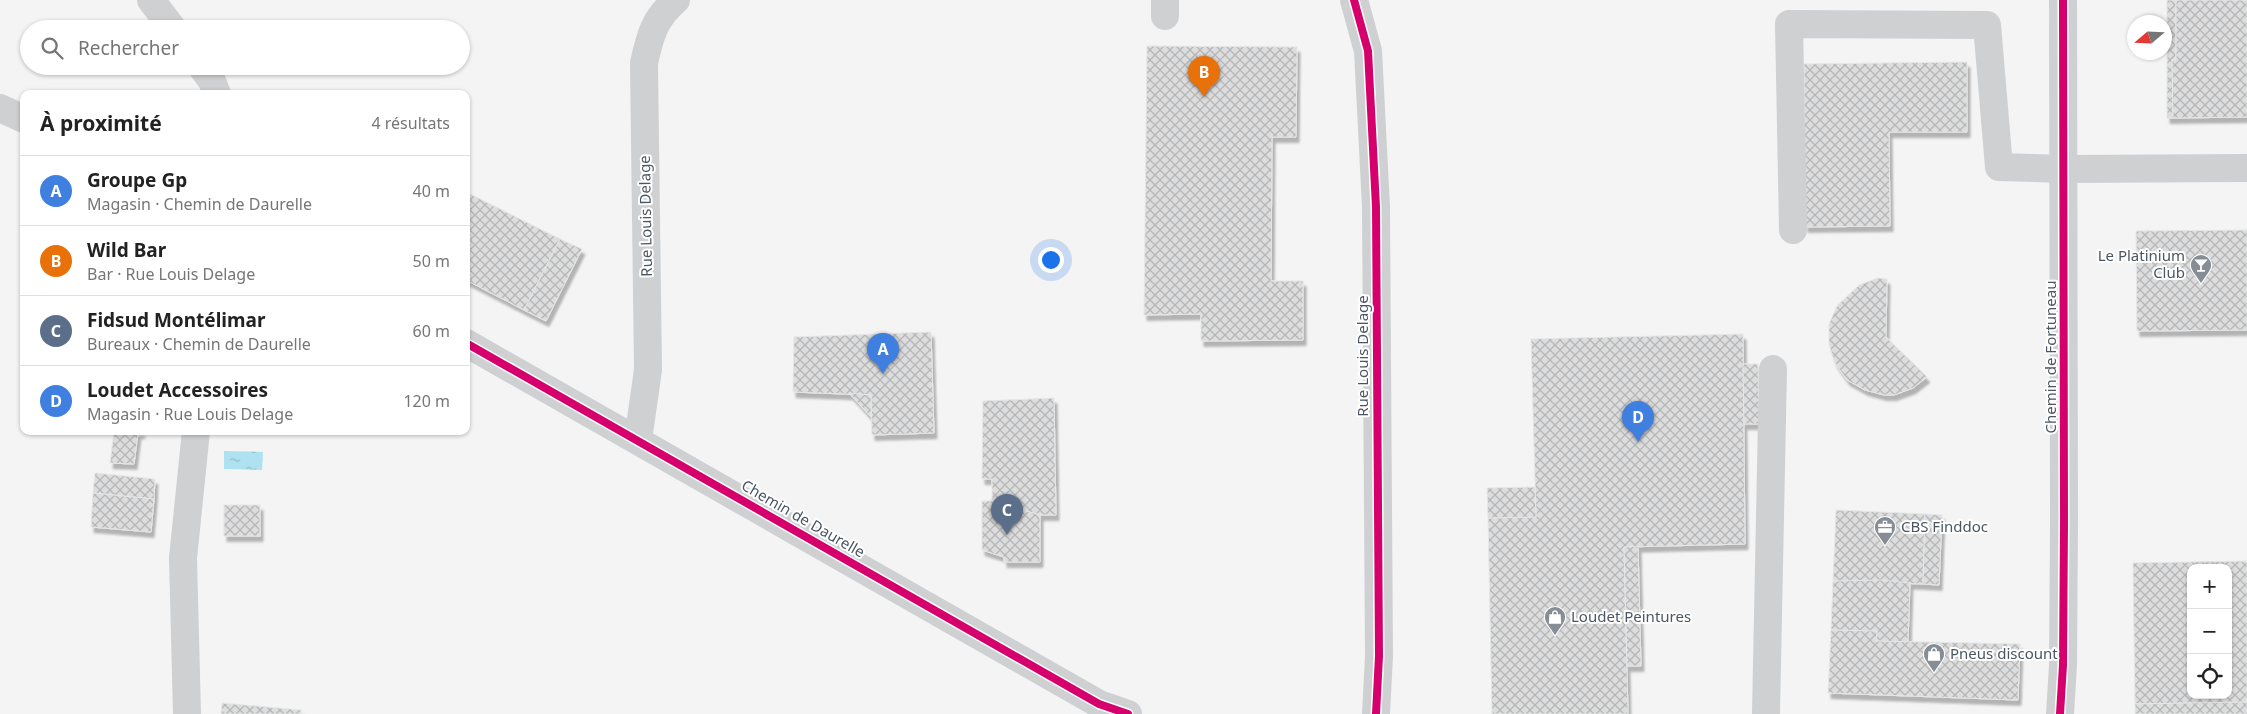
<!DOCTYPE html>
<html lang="fr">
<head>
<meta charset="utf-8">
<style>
  body { margin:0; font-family:"Noto Sans",sans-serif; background:#f6f6f6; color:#222 }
  .controls { position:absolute; right:15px; bottom:15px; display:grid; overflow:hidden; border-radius:10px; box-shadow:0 1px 4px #0004 }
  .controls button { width:45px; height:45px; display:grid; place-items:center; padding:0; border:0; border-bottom:1px solid #e0e0e0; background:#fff; color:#222; font:25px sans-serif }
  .compass { position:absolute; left:2127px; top:15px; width:45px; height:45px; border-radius:50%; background:#fff; box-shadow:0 1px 4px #0004; rotate:251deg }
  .you { position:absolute; left:1050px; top:259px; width:18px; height:18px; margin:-12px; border:4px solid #fff; border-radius:50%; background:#1a73e8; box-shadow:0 0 0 8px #1a73e833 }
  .badge { display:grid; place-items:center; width:32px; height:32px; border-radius:50%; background:#0b8043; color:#fff; font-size:16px; font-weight:700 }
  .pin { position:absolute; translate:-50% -41px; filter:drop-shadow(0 1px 2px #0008) }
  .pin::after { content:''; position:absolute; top:26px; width:18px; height:15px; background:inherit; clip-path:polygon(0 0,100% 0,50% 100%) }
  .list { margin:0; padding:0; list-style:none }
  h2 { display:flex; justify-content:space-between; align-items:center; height:65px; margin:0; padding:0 20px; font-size:21px }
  h2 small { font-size:16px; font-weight:400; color:#767676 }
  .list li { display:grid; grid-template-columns:32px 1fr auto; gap:15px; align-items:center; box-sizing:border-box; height:70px; padding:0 20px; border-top:1px solid #e0e0e0 }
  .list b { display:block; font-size:19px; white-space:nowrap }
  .list p { margin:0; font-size:16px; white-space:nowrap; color:#767676 }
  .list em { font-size:16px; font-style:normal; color:#767676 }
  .icon { flex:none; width:28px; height:28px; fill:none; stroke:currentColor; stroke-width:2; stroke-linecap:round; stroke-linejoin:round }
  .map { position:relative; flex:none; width:2247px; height:714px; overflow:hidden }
  .search { position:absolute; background:#fff; box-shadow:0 1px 4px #0004; left:20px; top:20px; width:450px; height:55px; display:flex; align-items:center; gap:12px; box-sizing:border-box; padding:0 18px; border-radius:28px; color:#767676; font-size:19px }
  .panel { position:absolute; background:#fff; box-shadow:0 1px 4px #0004; left:20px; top:90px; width:450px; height:345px; border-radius:10px }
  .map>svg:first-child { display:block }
  .water { fill:url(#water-ripples) }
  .building { fill:url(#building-cross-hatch); stroke:#e5e6e7; fill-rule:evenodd; filter:url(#shadow) }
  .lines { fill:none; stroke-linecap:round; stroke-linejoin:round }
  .minor { stroke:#ced0d2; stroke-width:28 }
  .cycleway-casing { stroke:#fff; stroke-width:11 }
  .cycleway { stroke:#d6006c; stroke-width:8 }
  .labels { text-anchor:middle; stroke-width:4; stroke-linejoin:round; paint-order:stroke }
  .street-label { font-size:15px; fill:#4a5661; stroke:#fff }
  .poi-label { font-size:15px; fill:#4a5661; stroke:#fff; text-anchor:start }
</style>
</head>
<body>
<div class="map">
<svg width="2247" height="714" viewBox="0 0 2247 714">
  <defs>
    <pattern id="water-ripples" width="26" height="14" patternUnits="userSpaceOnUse" patternTransform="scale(1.25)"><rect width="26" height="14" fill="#aee2f0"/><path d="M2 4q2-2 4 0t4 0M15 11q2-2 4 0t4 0" fill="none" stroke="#90bac6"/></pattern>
    <pattern id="building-cross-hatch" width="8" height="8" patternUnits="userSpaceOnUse" patternTransform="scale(1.25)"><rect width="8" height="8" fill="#ddddde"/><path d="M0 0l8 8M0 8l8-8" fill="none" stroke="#b5b6b7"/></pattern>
    <filter id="shadow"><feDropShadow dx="3" dy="5.5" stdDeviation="1" flood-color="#0004"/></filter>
  </defs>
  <rect width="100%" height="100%" fill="#f4f4f4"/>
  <polygon class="water" points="224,451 263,452 262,470 224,469"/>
  <g class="building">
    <polygon points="2167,0 2176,0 2176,60 2172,60 2173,118 2167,118"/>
    <polygon points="2176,0 2247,0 2247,117 2173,118 2172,60 2176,60"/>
    <polygon points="1147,46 1297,47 1296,137 1272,137 1271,281 1303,281 1303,340 1201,341 1201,314 1144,315"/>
    <polygon points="1967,62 1967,132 1889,132 1890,226 1805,227 1804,64"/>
    <polygon points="466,192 560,239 524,310 466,280"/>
    <polygon points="2247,230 2247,330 2137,331 2136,231"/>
    <polygon points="560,239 582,249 546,321 524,310"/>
    <polygon points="1878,278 1887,279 1886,337 1927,377 1913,388 1894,395 1884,395 1865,390 1847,380 1835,363 1829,345 1829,324 1837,306 1859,285"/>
    <polygon points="931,332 934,433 872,435 871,395 793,392 794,337"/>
    <polygon points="1743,334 1745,544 1624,547 1628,714 1492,714 1488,518 1536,517 1531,339"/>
    <polygon points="1743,364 1758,364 1759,424 1744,424"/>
    <polygon points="849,393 871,395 871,417"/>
    <polygon points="1054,398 1056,515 1040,515 992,501 992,479 982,479 983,401"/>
    <polygon points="114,431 142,431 142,433 138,433 134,464 110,463"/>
    <polygon points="95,473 155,479 154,499 93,493"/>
    <polygon points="1535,487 1536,517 1488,518 1487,488"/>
    <polygon points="93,493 154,499 151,532 91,527"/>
    <polygon points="982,501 992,501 1040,515 1040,562 1004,562 1004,557 982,550"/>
    <rect x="224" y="505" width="36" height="31"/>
    <polygon points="1836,510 1925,514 1923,584 1833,581"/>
    <polygon points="1925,514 1942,515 1939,585 1923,584"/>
    <polygon points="1638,546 1641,666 1627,666 1624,547"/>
    <path d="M2247,561v141l-112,2 -2,-141zM2191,568h37v127h-37z"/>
    <polygon points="1882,580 1910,583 1908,642 1876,641 1877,631 1831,630 1833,581"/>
    <polygon points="1831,630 1877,631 1876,641 2020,644 2018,700 1828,693"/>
    <polygon points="2247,702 2247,714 2135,714 2135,704"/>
    <polygon points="222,703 301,710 301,714 221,714"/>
  </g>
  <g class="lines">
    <g class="minor">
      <polyline points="151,0 173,29"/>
      <polyline points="1165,0 1165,16"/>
      <polyline points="1354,0 1368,51 1376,207 1379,656 1376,714"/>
      <polyline points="201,66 212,81 217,94"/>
      <polyline points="0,108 24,119"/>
      <polyline points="1793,230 1789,24 1987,25 1999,167 2065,169 2247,168"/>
      <polyline points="466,343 1099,704 1128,714"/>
      <path d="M638,440l10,-70 -4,-307c6,-27 10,-44 32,-63"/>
      <polyline points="187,714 183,558 196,431"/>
      <polyline points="1766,714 1773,369"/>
      <polyline points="2060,714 2063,665 2064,522 2063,0"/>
    </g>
    <g class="cycleway-casing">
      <g id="cycleway">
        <polyline points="1354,0 1368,51 1376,207 1379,656 1376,714"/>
        <polyline points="466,343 1099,704 1128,714"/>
        <polyline points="2060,714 2063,665 2064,522 2063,0"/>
      </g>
    </g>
    <use href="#cycleway" class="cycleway"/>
  </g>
  <defs>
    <g id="bar-pin" transform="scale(1.125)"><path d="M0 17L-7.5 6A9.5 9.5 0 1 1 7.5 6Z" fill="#868d94" stroke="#fff"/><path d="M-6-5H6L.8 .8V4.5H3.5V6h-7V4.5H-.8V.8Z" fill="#fff"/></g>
    <g id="office-pin" transform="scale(1.125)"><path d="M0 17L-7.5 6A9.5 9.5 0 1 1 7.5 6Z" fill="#868d94" stroke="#fff"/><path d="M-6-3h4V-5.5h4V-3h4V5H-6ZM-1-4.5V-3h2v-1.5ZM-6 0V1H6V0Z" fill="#fff"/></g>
    <g id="shop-pin" transform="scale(1.125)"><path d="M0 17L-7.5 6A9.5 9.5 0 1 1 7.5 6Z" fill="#868d94" stroke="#fff"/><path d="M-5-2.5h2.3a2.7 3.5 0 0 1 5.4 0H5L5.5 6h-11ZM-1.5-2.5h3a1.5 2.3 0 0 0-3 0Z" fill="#fff"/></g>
  </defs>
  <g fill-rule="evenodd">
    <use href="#bar-pin" x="2201" y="265"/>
    <use href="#office-pin" x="1885" y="527"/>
    <use href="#shop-pin" x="1555" y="617"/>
    <use href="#shop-pin" x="1934" y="654"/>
  </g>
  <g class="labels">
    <g class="street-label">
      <text transform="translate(646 216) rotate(-91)" y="5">Rue Louis Delage</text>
      <text transform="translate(1363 356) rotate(-90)" y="5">Rue Louis Delage</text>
      <text transform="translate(2051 357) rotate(-90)" y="5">Chemin de Fortuneau</text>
      <text transform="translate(803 519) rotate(30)" y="5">Chemin de Daurelle</text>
    </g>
    <g class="poi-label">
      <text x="2185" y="261" text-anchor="end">Le Platinium<tspan x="2185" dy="17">Club</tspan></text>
      <text x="1901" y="532">CBS Finddoc</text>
      <text x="1571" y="622">Loudet Peintures</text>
      <text x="1950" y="659">Pneus discount</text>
    </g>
  </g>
</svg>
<div class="controls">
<button>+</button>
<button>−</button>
<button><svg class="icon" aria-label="locate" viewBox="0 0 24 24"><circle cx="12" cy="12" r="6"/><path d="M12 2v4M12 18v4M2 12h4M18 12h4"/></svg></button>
</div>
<svg class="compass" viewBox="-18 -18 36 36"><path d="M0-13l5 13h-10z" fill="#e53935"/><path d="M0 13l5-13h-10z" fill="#767676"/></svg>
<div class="you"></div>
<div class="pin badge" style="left:883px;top:374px;background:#3f7fe0">A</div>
<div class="pin badge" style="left:1204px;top:97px;background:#e8710a">B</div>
<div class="pin badge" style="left:1007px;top:535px;background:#5c6f8a">C</div>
<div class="pin badge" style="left:1638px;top:442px;background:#3f7fe0">D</div>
<div class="search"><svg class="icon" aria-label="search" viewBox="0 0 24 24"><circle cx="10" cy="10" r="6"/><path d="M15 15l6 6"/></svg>Rechercher</div>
<section class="panel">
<h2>À proximité<small>4 résultats</small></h2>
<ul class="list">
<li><span class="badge" style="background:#3f7fe0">A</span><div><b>Groupe Gp</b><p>Magasin · Chemin de Daurelle</p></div><em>40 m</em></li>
<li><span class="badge" style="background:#e8710a">B</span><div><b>Wild Bar</b><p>Bar · Rue Louis Delage</p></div><em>50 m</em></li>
<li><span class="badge" style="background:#5c6f8a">C</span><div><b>Fidsud Montélimar</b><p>Bureaux · Chemin de Daurelle</p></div><em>60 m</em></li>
<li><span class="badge" style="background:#3f7fe0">D</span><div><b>Loudet Accessoires</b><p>Magasin · Rue Louis Delage</p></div><em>120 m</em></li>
</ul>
</section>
</div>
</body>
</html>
